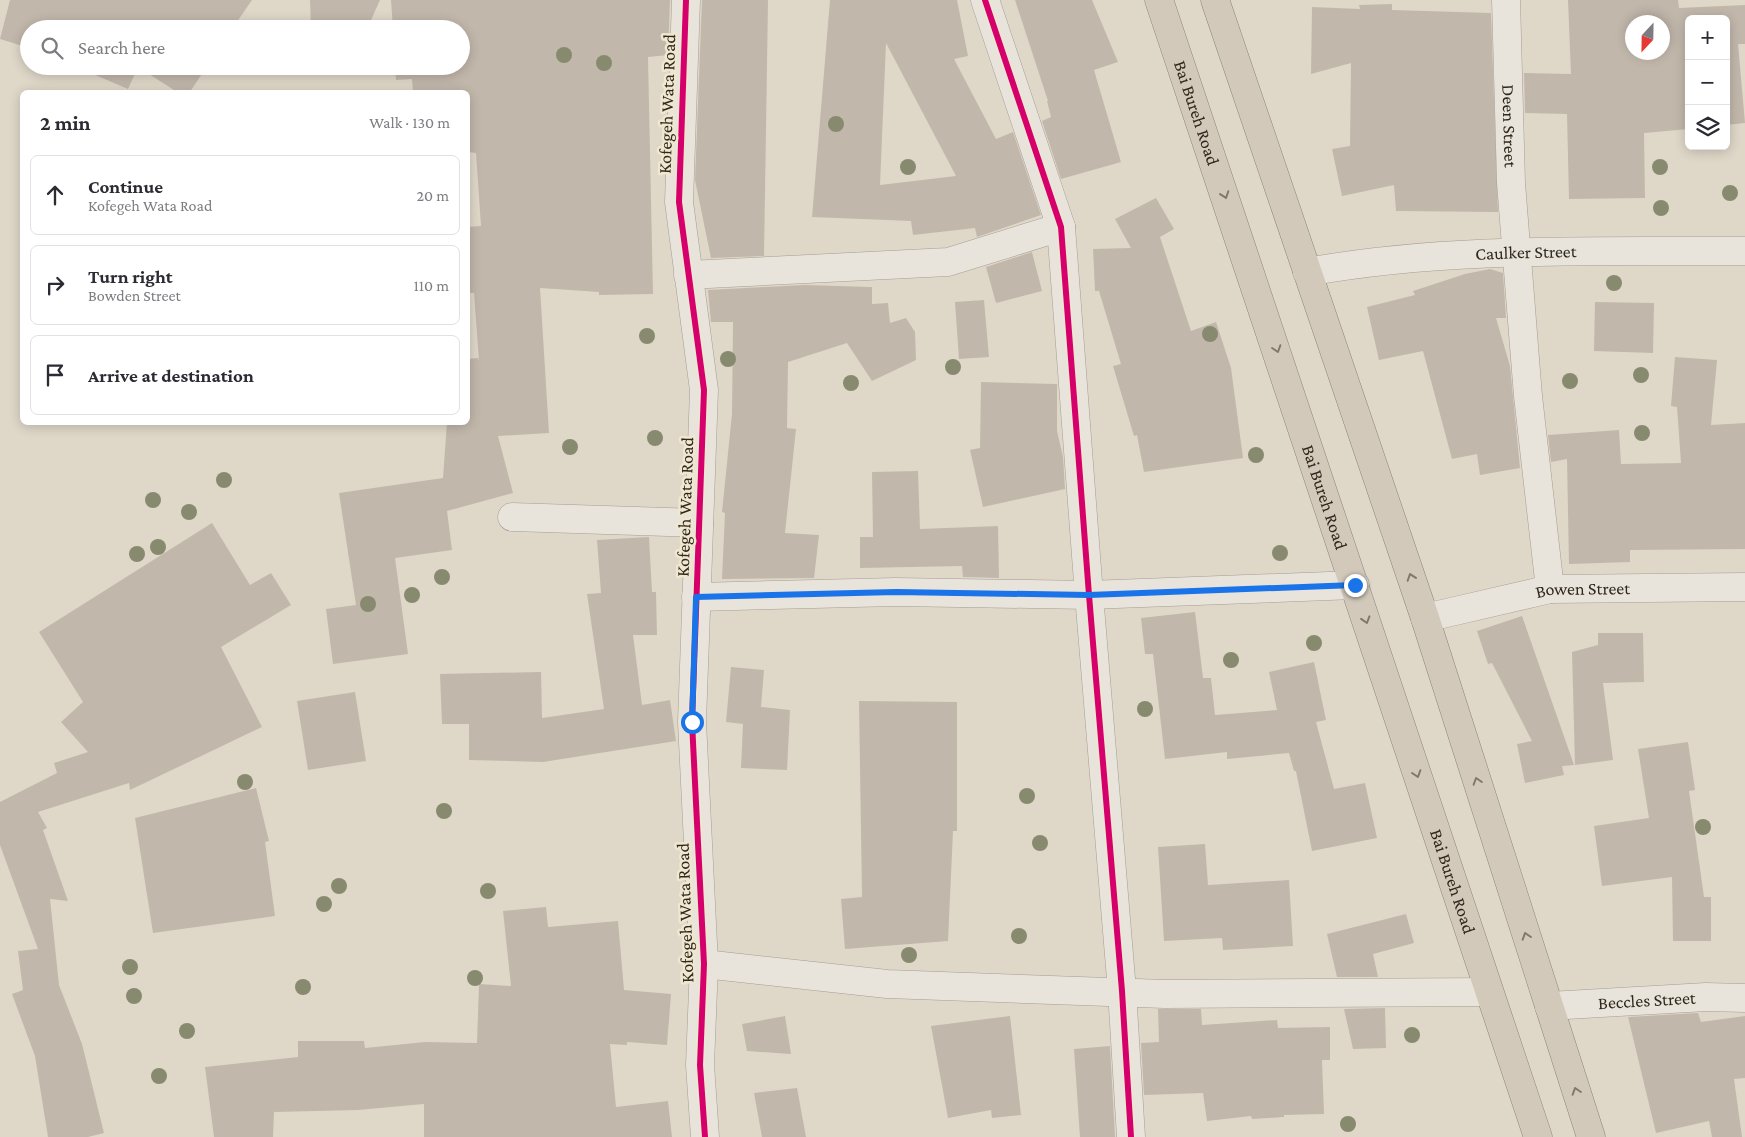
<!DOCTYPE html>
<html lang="en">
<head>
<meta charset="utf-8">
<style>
  body { margin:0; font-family:"Crimson Pro",serif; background:#f2f2f3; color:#2b2b33 }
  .controls { position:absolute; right:15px; top:15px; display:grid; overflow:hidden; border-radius:8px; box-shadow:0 2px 12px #0003 }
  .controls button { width:45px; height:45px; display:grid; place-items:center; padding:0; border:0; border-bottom:1px solid #e1e1e2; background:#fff; color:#2b2b33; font:25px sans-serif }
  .compass { position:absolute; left:1625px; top:15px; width:45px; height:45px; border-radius:50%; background:#fff; box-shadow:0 2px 12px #0003; rotate:202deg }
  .stop { position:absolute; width:15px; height:15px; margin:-11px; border:4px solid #1a73e8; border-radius:50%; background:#fff }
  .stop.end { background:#1a73e8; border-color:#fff; box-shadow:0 1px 5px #0008 }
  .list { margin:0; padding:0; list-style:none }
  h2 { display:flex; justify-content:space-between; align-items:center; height:65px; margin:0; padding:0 20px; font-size:21px }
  h2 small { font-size:16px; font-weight:400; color:#7c7c81 }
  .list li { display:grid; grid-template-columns:32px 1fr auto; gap:15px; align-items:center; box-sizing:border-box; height:80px; margin:0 10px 10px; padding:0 10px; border:1px solid #e1e1e2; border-radius:8px }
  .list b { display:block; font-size:19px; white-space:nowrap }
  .list p { margin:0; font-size:16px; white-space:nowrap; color:#7c7c81 }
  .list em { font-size:16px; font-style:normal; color:#7c7c81 }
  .icon { flex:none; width:28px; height:28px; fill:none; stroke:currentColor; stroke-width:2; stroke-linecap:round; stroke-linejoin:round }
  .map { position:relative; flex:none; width:1745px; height:1137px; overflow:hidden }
  .search { position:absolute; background:#fff; box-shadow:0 2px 12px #0003; left:20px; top:20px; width:450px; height:55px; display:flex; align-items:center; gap:12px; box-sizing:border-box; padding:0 18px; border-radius:28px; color:#7c7c81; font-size:19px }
  .panel { position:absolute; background:#fff; box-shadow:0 2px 12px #0003; left:20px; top:90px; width:450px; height:335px; border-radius:8px }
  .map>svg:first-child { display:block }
  .building { fill:#c2b7ab; fill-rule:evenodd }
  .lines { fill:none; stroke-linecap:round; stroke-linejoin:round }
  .street-casing { stroke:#a49d93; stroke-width:29 }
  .highway-casing { stroke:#89837a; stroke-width:29 }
  .street { stroke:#e8e4db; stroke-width:28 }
  .highway { stroke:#d2c9bb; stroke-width:28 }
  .cycleway-casing { stroke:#f0e7d0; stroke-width:9 }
  .cycleway { stroke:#d6006c; stroke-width:6 }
  .tree { fill:#888a6f }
  .oneway { stroke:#81786c }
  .route { stroke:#1a73e8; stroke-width:6 }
  .labels { text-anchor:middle; stroke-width:5; stroke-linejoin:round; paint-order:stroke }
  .street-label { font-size:18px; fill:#30271d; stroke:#f0e7d0 }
</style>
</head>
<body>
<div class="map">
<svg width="1745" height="1137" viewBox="0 0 1745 1137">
  <rect width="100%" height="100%" fill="#dfd8c9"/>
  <g class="building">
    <polygon points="10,0 252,0 232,29 29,29 29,48 0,39"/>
    <polygon points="310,0 380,0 367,29 311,29"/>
    <polygon points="391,0 670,0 668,55 648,57 653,294 599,295 599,292 540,288 549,433 498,436 513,493 447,511 452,550 395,558 408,654 333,664 326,609 356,605 339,493 443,478 447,422 468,422 468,359 478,358 479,361 474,293 468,293 468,227 481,226 476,153 468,152 468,92 413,92 412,79 396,80 395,66 461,66 461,29 393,29"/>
    <polygon points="702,0 768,0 764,256 711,258 695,180"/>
    <path d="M830,0h127l11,56 -14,3 42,80 17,-7 28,83 -64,22 -2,-9 -62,7 -2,-14 -99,-4zM886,43l70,133 -76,9z"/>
    <polygon points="1015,0 1092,0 1118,62 1094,70 1121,162 1061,179 1042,121 1051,117 1047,101 1048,101"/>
    <path d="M1568,0h110l1,8 66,-3v39h-7l7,79 -19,2v-106h-37v110l-45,4 1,65 -76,1 -2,-85 -42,-1 -1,-40 47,1zM1632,22h30v30h-30z"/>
    <polygon points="1392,4 1392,10 1491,13 1498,212 1396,211 1394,185 1342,196 1332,149 1350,146 1351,63 1311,74 1312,7 1360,9 1359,5"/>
    <polygon points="74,66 207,66 190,92 177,92 138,67 128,89"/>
    <polygon points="1156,198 1174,229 1160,237 1191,331 1216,322 1231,368 1243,458 1144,472 1137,435 1134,436 1113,366 1121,364 1099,291 1095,291 1093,249 1131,248 1115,219"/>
    <polygon points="1032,252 1042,291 996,303 986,267"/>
    <polygon points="1490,269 1503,273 1506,318 1496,318 1510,366 1520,468 1480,475 1477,454 1452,459 1423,351 1379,360 1367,307 1415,295 1413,291 1465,274"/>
    <polygon points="804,285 872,287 872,304 888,303 890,323 906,318 915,332 916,360 872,381 847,343 788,362 787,428 796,429 785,533 819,535 814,578 722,579 725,513 722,512 732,414 733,322 711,322 708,290"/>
    <polygon points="984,300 989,357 959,359 955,302"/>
    <polygon points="1595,302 1654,303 1653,353 1594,351"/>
    <polygon points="1675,357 1717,360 1711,425 1745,423 1745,549 1630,550 1630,562 1569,564 1567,459 1551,462 1548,435 1619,430 1621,464 1681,463 1677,407 1671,406"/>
    <polygon points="981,382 1057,384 1057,431 1063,457 1065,489 983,507 970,450 980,448"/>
    <polygon points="918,471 920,529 998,526 999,578 963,577 962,566 860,568 860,537 873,537 872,472"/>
    <polygon points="212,523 250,585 271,573 291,605 221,647 262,727 130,790 129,783 38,812 47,828 43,830 68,901 50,899 59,985 82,1044 104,1133 88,1137 48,1137 35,1056 12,994 23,990 18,951 38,949 0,845 0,802 57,773 54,763 88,752 61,722 83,702 39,632"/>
    <polygon points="649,537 652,592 656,592 657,635 633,635 642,705 670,700 676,741 543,762 469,760 469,724 442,724 440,674 541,672 542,718 604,709 587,594 601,593 597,540"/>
    <polygon points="1195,612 1203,678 1211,678 1215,715 1277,710 1269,672 1314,662 1326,720 1316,722 1334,789 1365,783 1377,838 1312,851 1296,771 1294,771 1289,753 1227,759 1227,752 1165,759 1153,654 1145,654 1141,618"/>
    <polygon points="1522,616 1574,765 1562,766 1564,775 1525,783 1517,744 1532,741 1492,663 1488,664 1477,631"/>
    <polygon points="1598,633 1643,633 1644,682 1603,683 1613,760 1575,765 1572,652 1598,645"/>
    <polygon points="731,667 764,670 761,707 790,710 787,770 741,768 743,724 726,722"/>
    <polygon points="355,692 366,761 308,770 297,701"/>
    <polygon points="859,701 957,702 957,831 953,831 948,941 845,949 841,899 862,897"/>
    <polygon points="1688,742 1695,790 1689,791 1704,897 1711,897 1711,941 1673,941 1672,877 1602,886 1594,826 1649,818 1638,749"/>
    <polygon points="256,788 269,841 265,842 275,916 153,933 135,818"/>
    <polygon points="1205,844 1208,885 1289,880 1293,946 1223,950 1222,938 1164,941 1158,847"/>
    <polygon points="546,907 548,927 618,921 624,990 671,994 667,1045 627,1042 627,1045 610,1044 616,1107 668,1101 672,1137 424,1137 424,1104 358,1110 274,1112 273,1137 214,1137 205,1067 298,1057 298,1041 364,1041 365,1048 425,1042 477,1043 479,984 511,986 503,911"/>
    <polygon points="1406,914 1414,943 1373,954 1378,977 1337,977 1327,934"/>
    <polygon points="1385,1008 1386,1048 1353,1049 1344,1009"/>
    <polygon points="1158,1009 1201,1009 1202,1025 1277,1020 1278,1028 1330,1027 1330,1060 1322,1060 1324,1114 1284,1115 1284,1117 1252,1119 1251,1116 1207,1121 1203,1093 1144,1095 1141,1043 1159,1042"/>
    <polygon points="1698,1013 1701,1022 1745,1016 1745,1078 1734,1079 1742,1137 1712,1137 1709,1121 1656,1133 1628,1017"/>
    <polygon points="785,1016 791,1054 747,1051 742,1024"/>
    <polygon points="1010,1016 1021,1115 992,1118 991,1110 948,1118 931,1026"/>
    <polygon points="1110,1046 1115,1137 1080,1137 1074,1049"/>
    <polygon points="797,1088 806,1137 762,1137 754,1093"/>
  </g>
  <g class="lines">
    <g class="street-casing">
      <g id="street">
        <polyline points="686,0 679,202 704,390 692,722 704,964 700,1065 705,1137"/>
        <polyline points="985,0 1061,227 1089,595 1122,991 1131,1137"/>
        <path id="s1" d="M1506,0l5,183 17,213 22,193"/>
        <path id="s2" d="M1307,272c144,-26 293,-20 438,-21"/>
        <polyline points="688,275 948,262 1061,227"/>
        <polyline points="512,517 699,523"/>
        <polyline points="696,597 896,592 1089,595 1355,585"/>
        <path id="s3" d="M1425,618l125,-29 195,-2"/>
        <polyline points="704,964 887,984 1165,994 1489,992"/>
        <path id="s4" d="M1549,1006l157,-9 39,1"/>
      </g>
    </g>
    <g class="highway-casing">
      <g id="highway">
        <path id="s5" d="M1159,0l379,1137"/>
        <polyline points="1215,0 1425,618 1591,1137"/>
      </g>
    </g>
    <use href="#street" class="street"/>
    <use href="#highway" class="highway"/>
    <g class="cycleway-casing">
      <g id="cycleway">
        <polyline points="686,0 679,202 704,390 692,722 704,964 700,1065 705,1137"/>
        <polyline points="985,0 1061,227 1089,595 1122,991 1131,1137"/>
      </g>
    </g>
    <use href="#cycleway" class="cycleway"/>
  </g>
  <g class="tree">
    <circle cx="564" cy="55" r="8"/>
    <circle cx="604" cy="63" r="8"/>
    <circle cx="836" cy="124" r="8"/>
    <circle cx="908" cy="167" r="8"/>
    <circle cx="1660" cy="167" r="8"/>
    <circle cx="1730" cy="193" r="8"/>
    <circle cx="1661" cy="208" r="8"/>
    <circle cx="1614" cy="283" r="8"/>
    <circle cx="1210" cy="334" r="8"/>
    <circle cx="647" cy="336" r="8"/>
    <circle cx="728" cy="359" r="8"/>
    <circle cx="953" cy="367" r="8"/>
    <circle cx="1641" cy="375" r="8"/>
    <circle cx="1570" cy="381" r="8"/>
    <circle cx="851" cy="383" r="8"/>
    <circle cx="1642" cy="433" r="8"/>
    <circle cx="655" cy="438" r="8"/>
    <circle cx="570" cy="447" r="8"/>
    <circle cx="1256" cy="455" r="8"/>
    <circle cx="224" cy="480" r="8"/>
    <circle cx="153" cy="500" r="8"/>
    <circle cx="189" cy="512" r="8"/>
    <circle cx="158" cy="547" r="8"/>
    <circle cx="1280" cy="553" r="8"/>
    <circle cx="137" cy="554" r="8"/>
    <circle cx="442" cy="577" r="8"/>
    <circle cx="412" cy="595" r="8"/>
    <circle cx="368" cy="604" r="8"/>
    <circle cx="1314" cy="643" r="8"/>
    <circle cx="1231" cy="660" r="8"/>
    <circle cx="1145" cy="709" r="8"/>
    <circle cx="245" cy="782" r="8"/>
    <circle cx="1027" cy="796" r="8"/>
    <circle cx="444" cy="811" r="8"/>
    <circle cx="1703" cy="827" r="8"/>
    <circle cx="1040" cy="843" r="8"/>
    <circle cx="339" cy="886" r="8"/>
    <circle cx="488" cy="891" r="8"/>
    <circle cx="324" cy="904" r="8"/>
    <circle cx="1019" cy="936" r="8"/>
    <circle cx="909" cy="955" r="8"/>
    <circle cx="130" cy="967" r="8"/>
    <circle cx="475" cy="978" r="8"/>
    <circle cx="303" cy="987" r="8"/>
    <circle cx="134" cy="996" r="8"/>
    <circle cx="187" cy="1031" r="8"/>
    <circle cx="1412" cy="1035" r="8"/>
    <circle cx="159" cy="1076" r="8"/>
    <circle cx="1348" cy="1124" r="8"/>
  </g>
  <defs><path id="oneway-chevron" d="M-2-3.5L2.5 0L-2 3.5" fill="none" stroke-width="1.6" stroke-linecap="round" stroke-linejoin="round" transform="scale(1.25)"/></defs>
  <g class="oneway">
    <use href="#oneway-chevron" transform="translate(1225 195) rotate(71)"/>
    <use href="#oneway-chevron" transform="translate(1277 349) rotate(72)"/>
    <use href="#oneway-chevron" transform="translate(1411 577) rotate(-109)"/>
    <use href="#oneway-chevron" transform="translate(1366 620) rotate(73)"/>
    <use href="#oneway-chevron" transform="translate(1417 774) rotate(72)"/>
    <use href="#oneway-chevron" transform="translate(1477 781) rotate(-108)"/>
    <use href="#oneway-chevron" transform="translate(1526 936) rotate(-108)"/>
    <use href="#oneway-chevron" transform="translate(1576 1091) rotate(-108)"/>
  </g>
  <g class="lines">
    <polyline class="route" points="692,722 696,597 896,592 1089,595 1355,585"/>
  </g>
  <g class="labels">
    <g class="street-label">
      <text transform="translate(667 104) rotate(-88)" y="6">Kofegeh Wata Road</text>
      <text dy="6" stroke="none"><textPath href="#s5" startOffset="119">Bai Bureh Road</textPath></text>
      <text dy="6" stroke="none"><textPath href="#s1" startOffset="126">Deen Street</textPath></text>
      <text dy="6" stroke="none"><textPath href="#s2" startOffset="220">Caulker Street</textPath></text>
      <text dy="6" stroke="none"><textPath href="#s5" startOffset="524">Bai Bureh Road</textPath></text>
      <text transform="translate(685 507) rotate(-88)" y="6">Kofegeh Wata Road</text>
      <text dy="6" stroke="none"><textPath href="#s3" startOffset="161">Bowen Street</textPath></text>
      <text dy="6" stroke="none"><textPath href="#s5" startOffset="929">Bai Bureh Road</textPath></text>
      <text transform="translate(685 913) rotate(-92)" y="6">Kofegeh Wata Road</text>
      <text dy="6" stroke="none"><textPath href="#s4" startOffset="98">Beccles Street</textPath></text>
    </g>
  </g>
</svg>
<div class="controls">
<button>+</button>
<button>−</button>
<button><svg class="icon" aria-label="layers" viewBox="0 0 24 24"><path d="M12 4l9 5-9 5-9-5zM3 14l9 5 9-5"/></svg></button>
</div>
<svg class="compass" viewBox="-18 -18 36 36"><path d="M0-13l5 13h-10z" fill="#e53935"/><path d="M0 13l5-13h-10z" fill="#7c7c81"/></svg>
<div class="stop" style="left:692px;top:722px"></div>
<div class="stop end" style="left:1355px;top:585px"></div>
<div class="search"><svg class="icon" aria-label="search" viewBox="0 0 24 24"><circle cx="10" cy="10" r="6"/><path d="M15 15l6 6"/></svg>Search here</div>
<section class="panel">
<h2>2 min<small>Walk · 130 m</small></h2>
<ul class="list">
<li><svg class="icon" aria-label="ahead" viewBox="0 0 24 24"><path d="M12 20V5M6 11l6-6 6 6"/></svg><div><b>Continue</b><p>Kofegeh Wata Road</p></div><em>20 m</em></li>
<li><svg class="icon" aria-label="right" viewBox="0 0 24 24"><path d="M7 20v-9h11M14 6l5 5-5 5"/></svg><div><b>Turn right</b><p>Bowden Street</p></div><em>110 m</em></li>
<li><svg class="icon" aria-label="arrive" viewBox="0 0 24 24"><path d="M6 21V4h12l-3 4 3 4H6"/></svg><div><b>Arrive at destination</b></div></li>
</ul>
</section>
</div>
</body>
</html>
